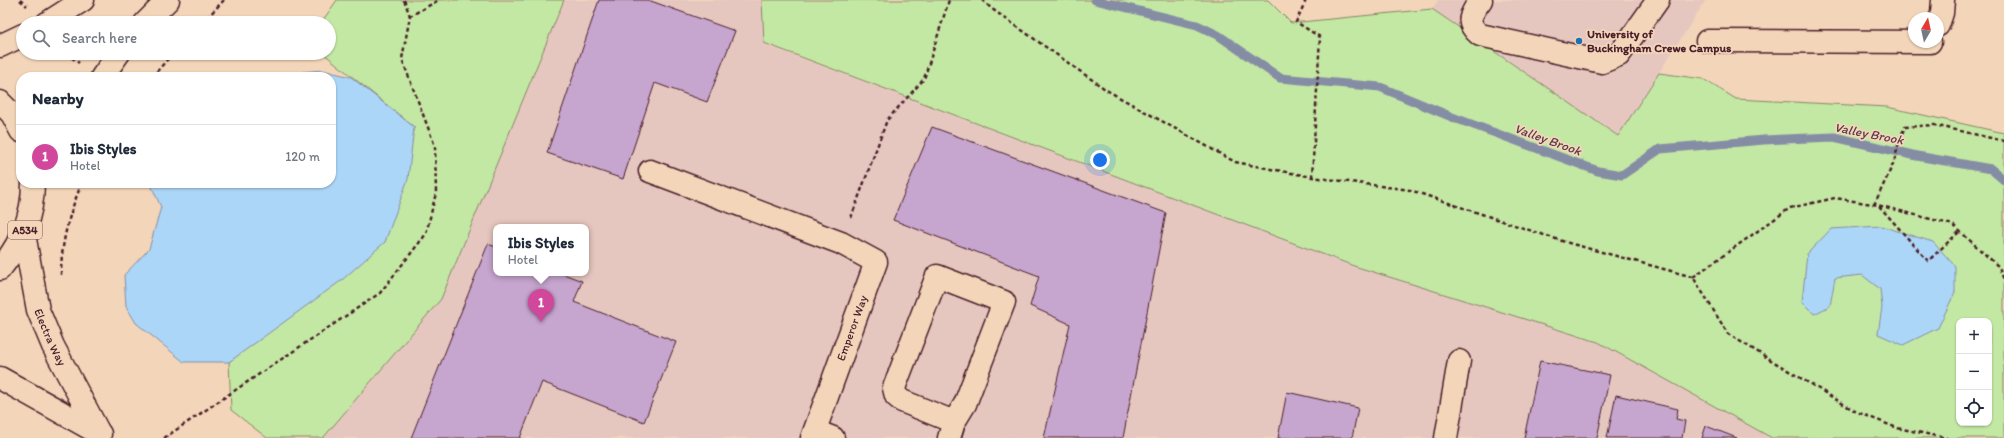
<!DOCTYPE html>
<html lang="en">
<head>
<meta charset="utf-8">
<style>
  body { margin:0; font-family:Itim,sans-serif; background:#f6f6f7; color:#1f2937 }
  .controls { position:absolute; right:12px; bottom:12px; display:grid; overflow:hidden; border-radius:8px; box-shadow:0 1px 3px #0004 }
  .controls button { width:36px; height:36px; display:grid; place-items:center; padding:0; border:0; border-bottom:1px solid #e0e1e3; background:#fff; color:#1f2937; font:20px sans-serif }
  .compass { position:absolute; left:1908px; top:12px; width:36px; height:36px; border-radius:50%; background:#fff; box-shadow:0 1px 3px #0004; rotate:9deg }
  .you { position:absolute; left:1100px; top:160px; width:14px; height:14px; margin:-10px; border:3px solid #fff; border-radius:50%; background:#1a73e8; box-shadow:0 0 0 6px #1a73e833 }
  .badge { display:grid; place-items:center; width:26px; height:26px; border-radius:50%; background:#0b8043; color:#fff; font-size:13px; font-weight:700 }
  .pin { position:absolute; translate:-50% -33px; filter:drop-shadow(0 1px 2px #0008) }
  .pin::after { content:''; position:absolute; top:21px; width:14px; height:12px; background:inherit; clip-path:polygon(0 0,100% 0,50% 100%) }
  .popup { position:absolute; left:493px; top:224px; width:96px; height:52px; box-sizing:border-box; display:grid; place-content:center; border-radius:8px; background:#fff; filter:drop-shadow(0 1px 3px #0005); font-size:13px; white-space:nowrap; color:#747a83 }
  .popup b { font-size:15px; color:#1f2937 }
  .popup::after { content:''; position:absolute; left:50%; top:100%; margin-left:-8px; border:8px solid transparent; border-top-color:#fff }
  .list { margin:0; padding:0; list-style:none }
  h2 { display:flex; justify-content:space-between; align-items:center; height:52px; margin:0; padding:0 16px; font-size:17px }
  h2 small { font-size:13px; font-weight:400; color:#747a83 }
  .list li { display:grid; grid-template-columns:26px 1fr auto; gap:12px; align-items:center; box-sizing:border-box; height:64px; padding:0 16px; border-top:1px solid #e0e1e3 }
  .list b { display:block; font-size:15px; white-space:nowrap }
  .list p { margin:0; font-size:13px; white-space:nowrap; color:#747a83 }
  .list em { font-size:13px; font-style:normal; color:#747a83 }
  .icon { flex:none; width:22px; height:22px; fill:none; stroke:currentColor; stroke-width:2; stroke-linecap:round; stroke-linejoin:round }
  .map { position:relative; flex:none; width:2004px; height:438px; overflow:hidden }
  .search { position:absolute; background:#fff; box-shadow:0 1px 3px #0004; left:16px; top:16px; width:320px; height:44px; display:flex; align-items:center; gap:10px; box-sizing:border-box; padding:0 14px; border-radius:22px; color:#747a83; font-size:15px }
  .panel { position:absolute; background:#fff; box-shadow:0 1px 3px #0004; left:16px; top:72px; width:320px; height:116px; border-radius:16px }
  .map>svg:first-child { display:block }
  .built { fill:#e6c7c0; fill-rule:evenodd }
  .green { fill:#c3e8a3; stroke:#868467; fill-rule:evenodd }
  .water { fill:#acd6f7; stroke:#858da5 }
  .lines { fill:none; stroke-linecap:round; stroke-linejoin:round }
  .stream { stroke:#858da5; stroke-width:9 }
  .building { fill:#c6a5cf; stroke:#4a1f2b }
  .minor-casing { stroke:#4a1f2b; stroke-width:25 }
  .major-casing { stroke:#4a1f2b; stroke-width:25 }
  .path { stroke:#4a1f2b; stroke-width:2.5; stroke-dasharray:4 3; stroke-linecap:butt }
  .minor { stroke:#f3d6b9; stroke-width:22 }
  .major { stroke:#f3d6b9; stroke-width:22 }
  .poi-dot { fill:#1f6fb2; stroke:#f3d6b9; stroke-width:1.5 }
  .labels { text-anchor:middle; stroke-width:3.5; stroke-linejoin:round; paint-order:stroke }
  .shield { fill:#f3d6b9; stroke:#7d5656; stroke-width:1 }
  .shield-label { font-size:11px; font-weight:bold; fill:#4a1f2b }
  .poi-label { font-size:12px; font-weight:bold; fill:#4a1f2b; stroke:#f3d6b9; text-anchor:start }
  .street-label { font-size:12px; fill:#4a1f2b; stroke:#f3d6b9 }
  .water-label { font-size:13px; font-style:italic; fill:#593a4a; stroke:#f3d6b9 }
</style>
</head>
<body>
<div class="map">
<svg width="2004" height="438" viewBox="0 0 2004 438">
  <rect width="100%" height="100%" fill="#f3d6b9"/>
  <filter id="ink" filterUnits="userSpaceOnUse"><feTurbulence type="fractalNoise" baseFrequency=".025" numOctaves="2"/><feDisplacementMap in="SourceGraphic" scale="8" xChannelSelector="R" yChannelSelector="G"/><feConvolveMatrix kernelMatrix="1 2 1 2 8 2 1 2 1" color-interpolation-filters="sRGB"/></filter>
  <g filter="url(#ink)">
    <g class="built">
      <path d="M564,0h198l2,44 590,222 244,76 174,96h-1449l118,-139zM496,227h90v46h-90z"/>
      <polygon points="1438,0 1706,0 1618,136 1432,9"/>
    </g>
    <g class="green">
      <polygon points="337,0 564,0 441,299 323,438 267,438 231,410 229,362 385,242 414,127 323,53 329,53 329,23 321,23"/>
      <path d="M762,0h506l23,23 141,-14 186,127 41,-63 44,6 33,20 151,8 117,26v305h-232l-174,-96 -244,-76 -590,-223zM1959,321h30v102h-30z"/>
    </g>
    <g class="water">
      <polygon points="322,70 351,77 414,127 408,179 385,242 342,280 229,362 184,362 136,323 126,306 124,275 149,249 161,207 150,183 331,183 331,77 298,77 302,72"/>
      <polygon points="1881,226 1933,242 1955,266 1955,292 1938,328 1903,345 1878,334 1882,307 1880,289 1862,275 1835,278 1830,306 1814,314 1802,302 1807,254 1831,229"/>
    </g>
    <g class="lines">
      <polyline class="stream" points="1095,0 1197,25 1218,35 1280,78 1380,87 1452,117 1598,171 1622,175 1660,149 1764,140 1834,137 1917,156 1991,169 2004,180"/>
    </g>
    <g class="building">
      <polygon points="599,0 648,0 735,31 707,102 655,83 623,179 547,153"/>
      <polygon points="932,127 1166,213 1123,438 1044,438 1070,324 1030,306 1039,276 893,220"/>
      <polygon points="488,244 496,247 496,273 561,273 582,281 574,302 676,342 644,422 542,382 520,438 411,438"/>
      <polygon points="1540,361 1610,375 1597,438 1524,438"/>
      <polygon points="1287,392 1358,408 1352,438 1278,438"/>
      <polygon points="1616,395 1678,409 1676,419 1685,421 1682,438 1607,438"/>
      <polygon points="1706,426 1737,438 1702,438"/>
    </g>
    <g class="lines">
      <g class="minor-casing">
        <g id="minor">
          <path d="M1481,0c-10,14 -17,22 -1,35l122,27 17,-7 39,-55"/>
          <polyline points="1938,25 1942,13 1943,0"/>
          <polyline points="1707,41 1930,42"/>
          <polyline points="650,171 841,243 876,262 812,438"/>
          <path id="s1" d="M24,234l14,76 15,36 46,87"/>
          <polyline points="0,378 100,434"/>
          <polyline points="815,431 833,438"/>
          <polyline points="949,438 954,422 965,404 1004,302 937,276 894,388 896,396 902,401 954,422"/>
          <polyline points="1446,438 1459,361"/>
        </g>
      </g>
      <g class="major-casing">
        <g id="major">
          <polyline points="47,23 83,0"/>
          <polyline points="145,23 168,0"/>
          <polyline points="0,46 23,35"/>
          <polyline points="102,77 119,53"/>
          <polyline points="0,102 12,114 21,131"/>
          <path d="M0,269c21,-26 33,-52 33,-86"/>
        </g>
      </g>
      <g class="path">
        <polyline points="20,0 27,6"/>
        <polyline points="404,0 410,16"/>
        <polyline points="982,0 992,9 1108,91 1235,162 1312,177 1410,190 1565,242 1693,277 1728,334 1855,411 1897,428 1947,438"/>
        <polyline points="1306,0 1296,22 1320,37 1312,177"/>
        <polyline points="202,23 224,0"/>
        <polyline points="66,53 79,63"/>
        <polyline points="152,77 173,53"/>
        <polyline points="1874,205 1894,162 1900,138 1905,127 1934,125 2004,141"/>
        <polyline points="1879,206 1928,261 1960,231"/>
        <polyline points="851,218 887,120 924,79 949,0"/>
        <path d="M61,275c0,-32 8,-62 21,-92"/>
        <polyline points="1693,277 1790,208 1835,198 1878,205 1953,225 1999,267 2004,280"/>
        <polyline points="164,438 380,293 426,234 436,193 435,146 402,59 410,16 439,0"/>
      </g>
      <use href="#minor" class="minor"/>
      <use href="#major" class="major"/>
    </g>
  </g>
  <circle class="poi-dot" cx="1579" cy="41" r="4"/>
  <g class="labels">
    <rect class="shield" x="8" y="221" width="34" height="18" rx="3"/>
    <g class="shield-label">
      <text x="25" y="234">A534</text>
    </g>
    <g class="poi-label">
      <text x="1587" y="38">University of<tspan x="1587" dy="14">Buckingham Crewe Campus</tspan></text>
    </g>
    <g class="street-label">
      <text transform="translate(852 328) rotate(-70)" y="4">Emperor Way</text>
      <text dy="4" stroke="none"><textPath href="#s1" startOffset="107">Electra Way</textPath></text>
    </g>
    <g class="water-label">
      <text transform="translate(1869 133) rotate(11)" y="5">Valley Brook</text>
      <text transform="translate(1548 139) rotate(20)" y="5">Valley Brook</text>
    </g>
  </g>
</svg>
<div class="controls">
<button>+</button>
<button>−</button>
<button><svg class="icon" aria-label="locate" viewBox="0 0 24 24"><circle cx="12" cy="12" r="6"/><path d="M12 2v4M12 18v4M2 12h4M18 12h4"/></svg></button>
</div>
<svg class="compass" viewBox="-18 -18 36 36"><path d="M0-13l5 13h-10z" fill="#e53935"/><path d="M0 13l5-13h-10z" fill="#747a83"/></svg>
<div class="you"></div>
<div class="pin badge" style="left:541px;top:322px;background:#d1479c">1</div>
<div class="popup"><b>Ibis Styles</b>Hotel</div>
<div class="search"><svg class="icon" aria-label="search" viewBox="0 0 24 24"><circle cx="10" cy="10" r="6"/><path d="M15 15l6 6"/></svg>Search here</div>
<section class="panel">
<h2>Nearby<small></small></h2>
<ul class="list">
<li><span class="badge" style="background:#d1479c">1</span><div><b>Ibis Styles</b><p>Hotel</p></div><em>120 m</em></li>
</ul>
</section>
</div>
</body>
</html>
